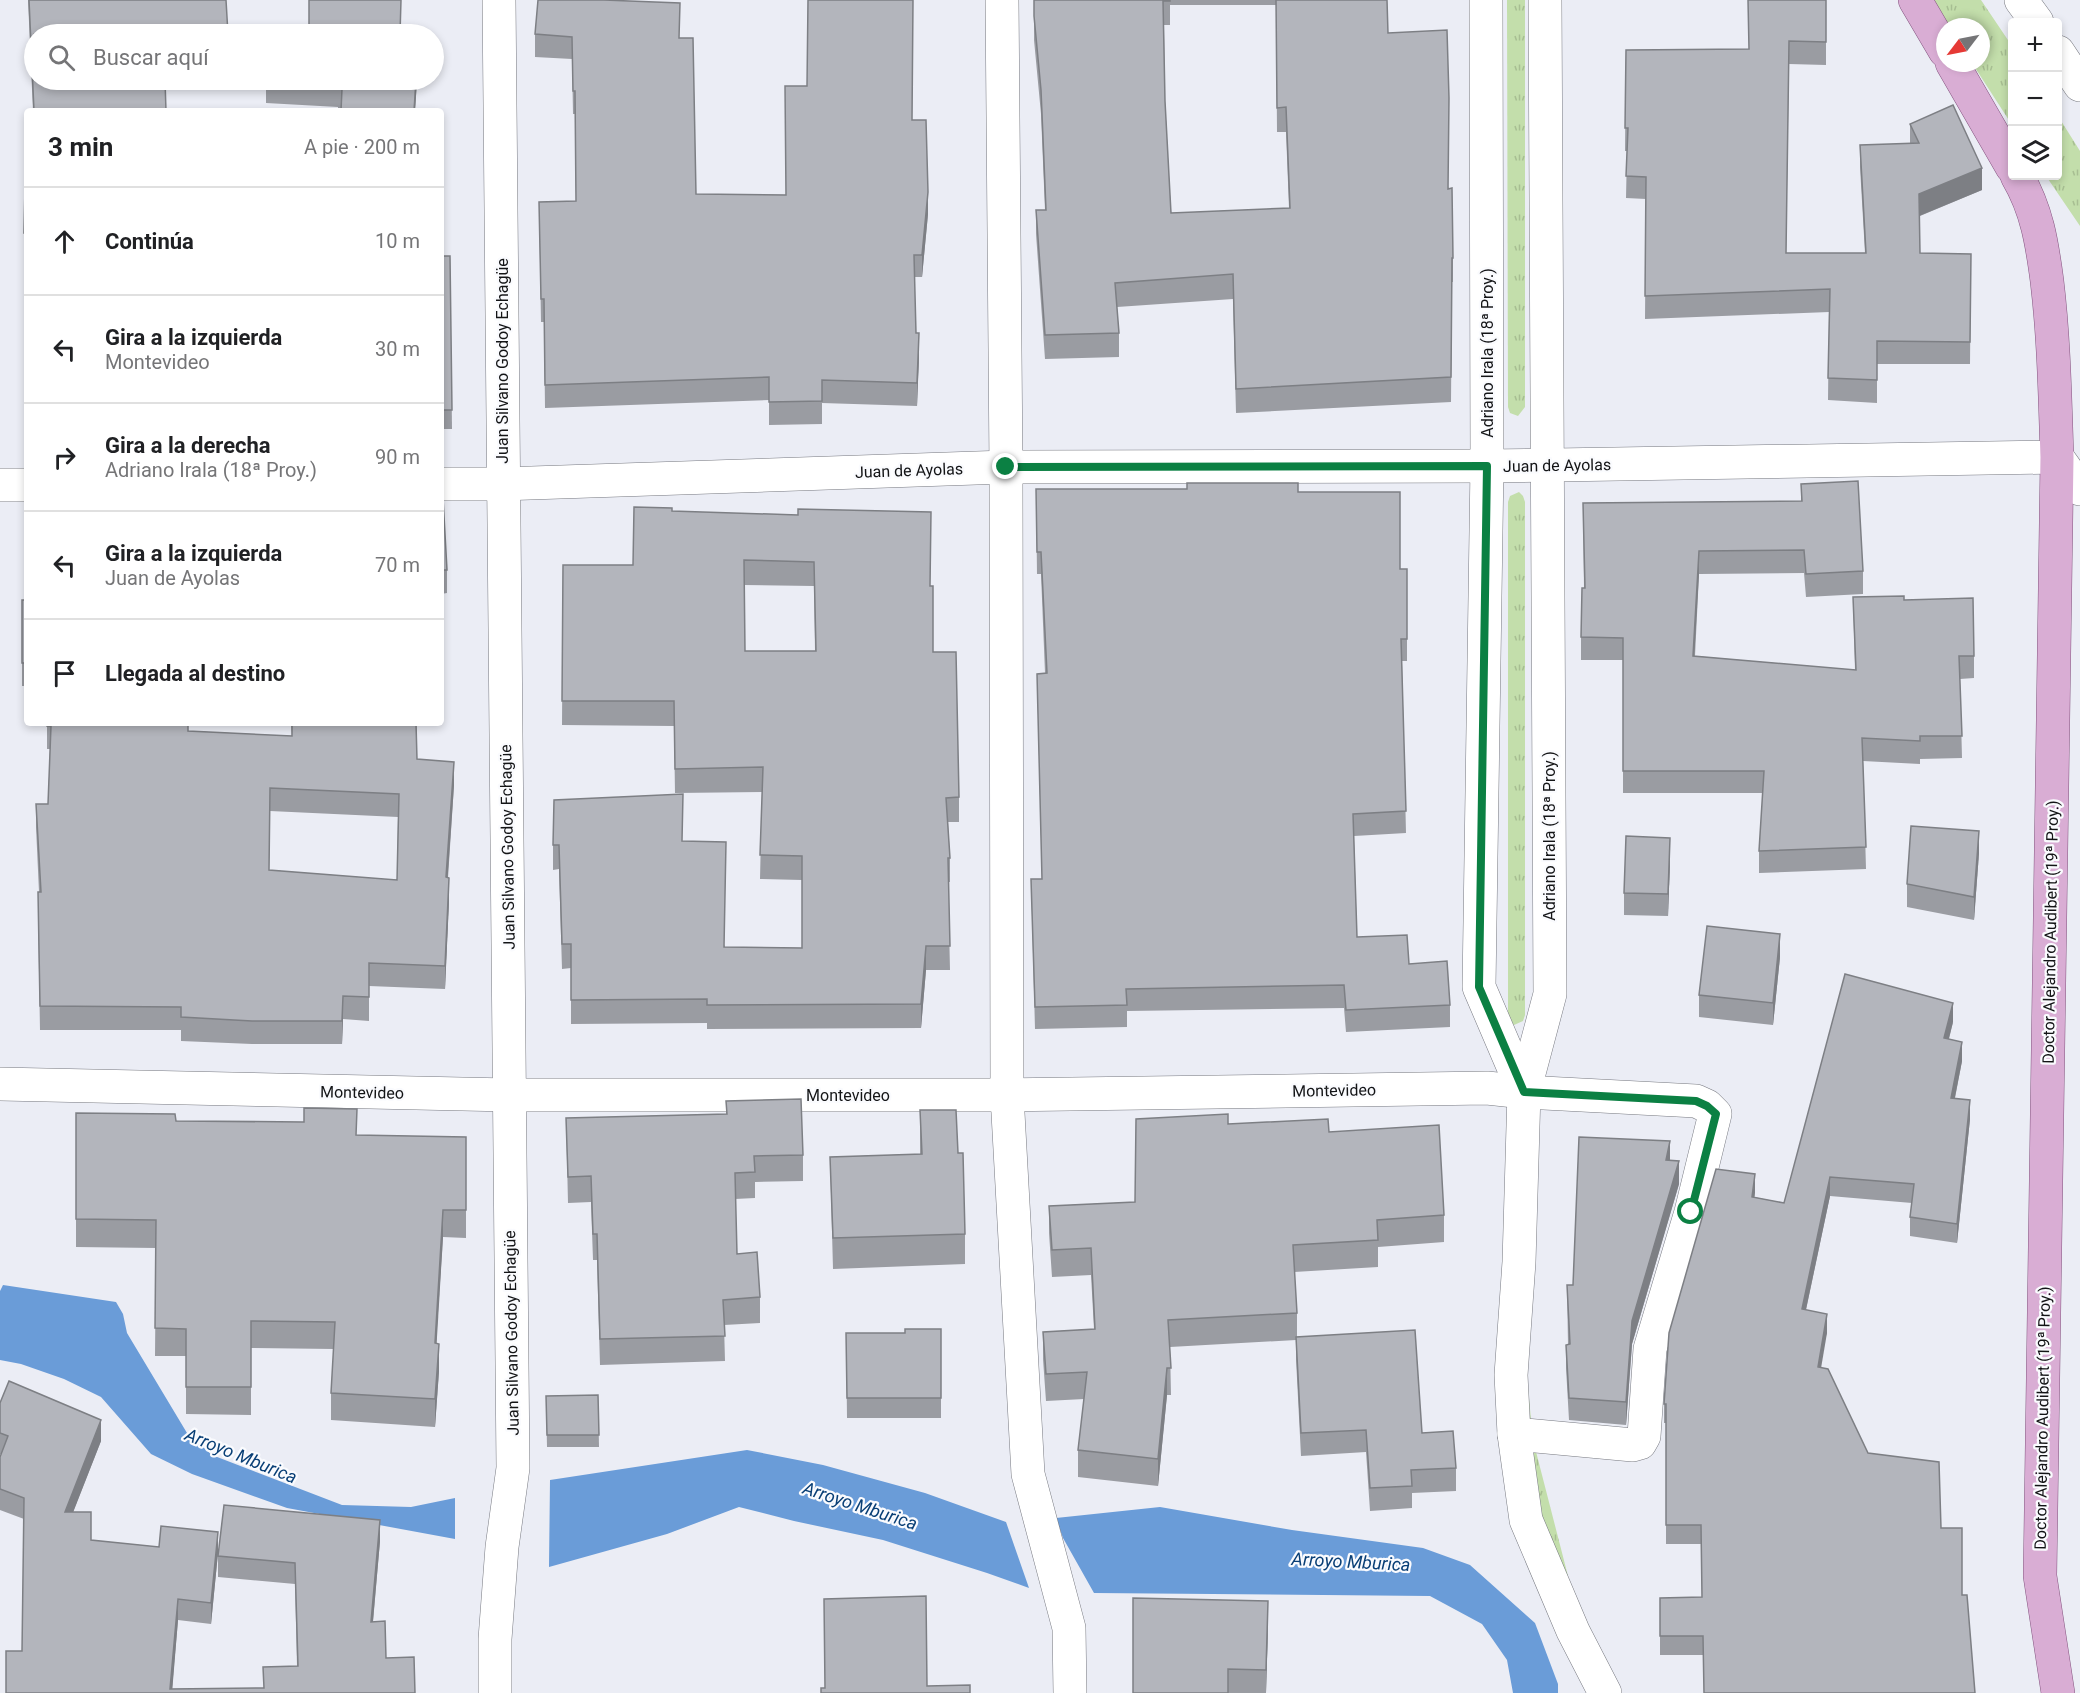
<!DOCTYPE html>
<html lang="es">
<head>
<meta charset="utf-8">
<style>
  body { margin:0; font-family:Roboto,sans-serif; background:#f6f6f6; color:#202124 }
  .controls { position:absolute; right:18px; top:18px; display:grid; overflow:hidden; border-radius:6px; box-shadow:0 3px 9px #0003 }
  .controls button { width:54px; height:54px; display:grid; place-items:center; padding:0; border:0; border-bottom:2px solid #e0e0e0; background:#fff; color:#202124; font:30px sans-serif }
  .compass { position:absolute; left:1936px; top:18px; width:54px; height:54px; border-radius:50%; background:#fff; box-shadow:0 3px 9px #0003; rotate:238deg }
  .stop { position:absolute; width:18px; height:18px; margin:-14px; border:4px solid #0b8043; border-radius:50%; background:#fff }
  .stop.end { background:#0b8043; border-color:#fff; box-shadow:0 2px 6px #0008 }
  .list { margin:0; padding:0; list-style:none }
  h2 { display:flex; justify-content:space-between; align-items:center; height:78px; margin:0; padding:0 24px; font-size:26px }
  h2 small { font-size:20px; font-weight:400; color:#757577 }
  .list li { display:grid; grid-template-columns:39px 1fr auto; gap:18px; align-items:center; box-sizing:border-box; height:108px; padding:0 24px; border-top:2px solid #e0e0e0 }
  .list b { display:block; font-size:22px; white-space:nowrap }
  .list p { margin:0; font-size:20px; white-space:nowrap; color:#757577 }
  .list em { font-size:20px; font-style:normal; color:#757577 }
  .icon { flex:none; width:33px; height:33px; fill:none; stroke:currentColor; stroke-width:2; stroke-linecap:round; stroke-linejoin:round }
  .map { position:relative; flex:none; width:2080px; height:1693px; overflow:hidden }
  .search { position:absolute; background:#fff; box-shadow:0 3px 9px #0003; left:24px; top:24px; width:420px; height:66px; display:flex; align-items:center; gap:15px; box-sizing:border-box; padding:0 21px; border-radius:33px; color:#757577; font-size:22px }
  .panel { position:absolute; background:#fff; box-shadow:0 3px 9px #0003; left:24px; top:108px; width:420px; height:618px; border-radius:6px }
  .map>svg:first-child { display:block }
  .grass { fill:url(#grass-tufts) }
  .water { fill:#6a9cd8 }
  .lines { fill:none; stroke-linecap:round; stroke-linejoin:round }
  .street-casing { stroke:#777980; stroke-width:34 }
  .secondary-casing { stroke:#777980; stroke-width:34 }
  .primary-casing { stroke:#83547f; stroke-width:34 }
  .street { stroke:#fff; stroke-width:33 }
  .secondary { stroke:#fff; stroke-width:33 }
  .primary { stroke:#d9add4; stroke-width:33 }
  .wall { fill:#9a9ca2; fill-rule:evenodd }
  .shaded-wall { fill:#7d7f84 }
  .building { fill:#b3b5bc; stroke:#7d7f84; stroke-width:1.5; fill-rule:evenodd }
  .route { stroke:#0b8043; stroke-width:8 }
  .labels { text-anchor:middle; stroke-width:4.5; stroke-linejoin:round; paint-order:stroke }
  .street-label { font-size:16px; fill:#131416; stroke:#fafbfe }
  .water-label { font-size:18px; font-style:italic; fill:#093f76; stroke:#fafbfe }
</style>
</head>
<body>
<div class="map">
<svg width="2080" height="1693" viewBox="0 0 2080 1693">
  <defs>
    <pattern id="grass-tufts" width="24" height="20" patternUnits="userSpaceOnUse" patternTransform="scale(1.5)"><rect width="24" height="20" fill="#c3deab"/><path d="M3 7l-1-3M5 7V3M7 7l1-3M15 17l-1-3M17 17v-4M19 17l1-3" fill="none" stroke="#a7be92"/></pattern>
  </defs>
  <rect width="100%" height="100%" fill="#ebedf5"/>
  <g class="grass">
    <polygon points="1507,0 1525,0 1525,407 1518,416 1510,413 1508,407"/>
    <polygon points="1930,0 1981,0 2012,46 2012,125 1972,63 1981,63 1981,27 1948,27"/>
    <polygon points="2058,116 2080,151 2080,226 2046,176 2058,176"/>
    <polygon points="1519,492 1523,496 1525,502 1525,1015 1523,1021 1514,1025 1510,1021 1508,1015 1508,502 1510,496"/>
    <polygon points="1526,1367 1533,1440 1568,1576 1566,1583 1515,1444"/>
  </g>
  <g class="water">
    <polygon points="3,1285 116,1302 123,1314 127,1333 187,1433 212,1455 342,1505 411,1507 455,1498 455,1539 287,1508 192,1474 151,1454 101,1397 64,1379 21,1364 0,1360 0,1291"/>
    <polygon points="747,1450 823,1465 925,1493 1006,1522 1029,1588 987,1573 883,1540 794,1521 739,1507 667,1534 549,1567 550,1480"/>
    <polygon points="1160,1507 1292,1530 1423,1548 1470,1565 1535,1623 1558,1684 1558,1693 1513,1693 1507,1660 1482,1624 1430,1596 1094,1593 1063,1538 1056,1518"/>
  </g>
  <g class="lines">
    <g class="street-casing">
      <g id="street">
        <polyline points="1002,0 1006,467 1007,1095 1028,1474 1069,1628 1070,1693"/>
        <polyline points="1486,0 1487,466 1479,987 1524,1092"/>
        <polyline points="1545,0 1550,994 1524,1092 1519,1262 1511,1375 1514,1434 1526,1520 1573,1631 1605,1693"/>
        <polyline points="441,484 503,484 1006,467 1487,466 2057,457"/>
        <polyline points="0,485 27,485"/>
        <polyline points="0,1084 509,1095 1007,1095 1487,1088 1524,1092 1696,1101 1707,1106 1715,1114 1691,1212 1650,1349 1644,1436 1640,1443 1633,1445 1514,1434"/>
        <polyline points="495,1693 495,1639 502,1547 513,1468 499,0"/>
      </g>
    </g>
    <g class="secondary-casing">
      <g id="secondary">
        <polyline points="2021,0 2037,22"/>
        <polyline points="2058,52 2080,85"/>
        <polyline points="2057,457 2080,489"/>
      </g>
    </g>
    <g class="primary-casing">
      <g id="primary">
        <polyline points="1915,0 1945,51"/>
        <polyline points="1952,63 2012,167"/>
        <path d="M2017,176c20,34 25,67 30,105 7,58 8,117 10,176l-17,1119 18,117"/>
      </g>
    </g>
    <use href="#street" class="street"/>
    <use href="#secondary" class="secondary"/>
    <use href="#primary" class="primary"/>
  </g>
  <g class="wall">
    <polygon points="28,0 226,0 34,34 166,111 33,111"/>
    <path d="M1034,0h353l1,33 61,156 4,69v24h-1l-1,120 -215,11 -3,-114 -116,8 2,26v24l-74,2 -9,-125v-24h9l-4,-96 -7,-74zM1170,5h106l1,127h9l3,76 -118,5 -6,-112 -1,-76h6z"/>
    <polygon points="1826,0 1826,65 1789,64 1786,253 1865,253 1860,167 1860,145 1910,144 1910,124 1982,190 1920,216 1920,253 1971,254 1970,364 1877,364 1877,403 1828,400 1829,312 1645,319 1646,199 1626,198 1627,151 1625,151 1626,50 1749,49"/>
    <polygon points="535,34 680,38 696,194 786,195 912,120 928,214 922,277 914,277 916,333 919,356 917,406 822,403 822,424 769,425 769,400 545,408 544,322 541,322 539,202 576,201 575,114 573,114 572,59 535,57"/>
    <polygon points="266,80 417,80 415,111 338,111 338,107 266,103"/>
    <polygon points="25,187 27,187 27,258 24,258"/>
    <polygon points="441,256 450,256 452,429 441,429"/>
    <polygon points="1801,484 1863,571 1863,594 1806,597 1804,573 1699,574 1695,656 1855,670 1853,597 1904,600 1974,656 1974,678 1960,679 1962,758 1920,759 1920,764 1863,761 1866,869 1759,873 1759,851 1763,793 1623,793 1623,660 1581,660 1581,637 1584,588 1583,503 1801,501"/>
    <polygon points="1036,489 1298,492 1400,569 1407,569 1407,661 1402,661 1406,833 1354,836 1357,937 1409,964 1450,1005 1450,1027 1346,1032 1344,1008 1127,1011 1127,1027 1035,1029 1031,879 1042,879 1037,674 1045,673 1041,574 1037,574"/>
    <polygon points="441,498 447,570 447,593 441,594"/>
    <path d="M672,511l259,25 -1,50 3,66 26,145v25h-11l2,36v24h-2l2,88h-24l-5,58 -214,1v-6l-136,1v-56l-9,1 -3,-100 -6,1v-25l129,-4 43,106 77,1v-68l-42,-1 2,-87 -87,1 -1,-67 -112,-1 1,-160h70zM744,585l70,1 1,65h-70z"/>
    <rect x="22" y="600" width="5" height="86"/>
    <path d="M47,723h141v8l104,5 -1,-13h125l1,36 37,26 -6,93 1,23 -4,88 -76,-3v35l-26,-2 -1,25h-90l-71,-3v-11h-141l-2,-115 1,-23 -3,-65v-23h12l2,-55h-3zM270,811l128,6 -1,63 -128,-10z"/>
    <polygon points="1979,853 1974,920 1907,907 1907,884"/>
    <polygon points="1670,861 1668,916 1624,915 1624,893"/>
    <polygon points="1780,957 1773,1025 1699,1017 1699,995"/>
    <polygon points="1953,1022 1949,1039 1962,1061 1955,1098 1970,1119 1957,1243 1910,1236 1910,1217 1912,1203 1830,1196 1806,1310 1827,1333 1703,1655 1660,1655 1660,1617 1702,1597 1701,1544 1666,1544 1666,1423 1664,1423 1664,1404 1755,1193 1754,1197 1784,1203"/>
    <polygon points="726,1101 803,1155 803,1181 755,1182 755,1198 735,1199 737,1254 760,1297 760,1323 724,1325 725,1361 600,1365 597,1260 593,1260 591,1202 568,1203 566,1118 726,1114"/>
    <polygon points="920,1110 958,1153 965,1234 965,1264 833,1269 830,1157 920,1154"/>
    <polygon points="76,1113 357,1135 466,1137 466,1238 443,1237 436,1343 439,1371 435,1427 331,1420 331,1393 334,1349 251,1348 251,1415 186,1414 186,1356 155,1356 156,1248 76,1247"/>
    <polygon points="1228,1124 1329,1132 1444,1215 1444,1242 1378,1247 1378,1267 1294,1272 1297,1313 1297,1337 1422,1433 1456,1468 1456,1491 1412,1493 1412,1508 1370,1511 1366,1452 1301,1456 1296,1359 1296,1340 1170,1347 1171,1395 1167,1395 1158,1486 1078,1477 1078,1450 1084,1399 1046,1401 1043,1359 1043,1332 1094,1329 1091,1275 1052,1277 1049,1233 1049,1206 1135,1202"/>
    <polygon points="1670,1160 1679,1184 1632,1344 1626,1425 1569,1420 1566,1368 1566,1345 1568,1345 1567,1285 1573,1285"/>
    <polygon points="941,1329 941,1418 847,1418 846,1333 905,1333"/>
    <polygon points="598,1395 599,1447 547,1447 546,1396"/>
    <polygon points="0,1403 101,1441 73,1512 91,1540 218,1553 211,1624 178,1620 172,1689 264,1688 297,1666 295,1584 218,1577 218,1556 380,1541 373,1622 386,1658 415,1693 6,1693 22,1651 24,1519 0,1510 0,1457 1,1454 0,1454"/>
    <polygon points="1268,1625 1266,1693 1133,1693"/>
  </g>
  <g class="shaded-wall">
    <polygon points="416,80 417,80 415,111 414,111"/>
    <polygon points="1982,168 1982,190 1919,216 1919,194"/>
    <polygon points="928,192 928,214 922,277 922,255"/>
    <polygon points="919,333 919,356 917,406 917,383"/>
    <polygon points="1699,551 1699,574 1693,678 1693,656"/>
    <polygon points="454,762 454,785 446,901 446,877"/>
    <polygon points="1979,831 1979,853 1974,920 1974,897"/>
    <polygon points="1670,838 1670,861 1668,916 1668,894"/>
    <polygon points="449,878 449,901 445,989 445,966"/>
    <polygon points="1780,934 1780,957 1773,1025 1773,1003"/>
    <polygon points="926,946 926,970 921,1028 921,1004"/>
    <polygon points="343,996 343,1019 342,1044 342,1021"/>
    <polygon points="1953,1003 1953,1022 1944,1057 1944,1038"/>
    <polygon points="1962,1042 1962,1061 1951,1117 1951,1098"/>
    <polygon points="1970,1100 1970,1119 1957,1243 1957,1224"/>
    <polygon points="1670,1141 1670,1163 1666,1160"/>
    <polygon points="1679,1161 1679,1184 1632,1344 1626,1425 1626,1402 1632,1321"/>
    <polygon points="1755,1174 1755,1193 1752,1216 1752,1197"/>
    <polygon points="1830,1177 1830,1196 1802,1328 1802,1309"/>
    <polygon points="443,1210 443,1237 435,1371 435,1343"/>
    <polygon points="1827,1314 1827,1333 1818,1386 1818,1367"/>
    <polygon points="439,1344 439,1371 435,1427 435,1399"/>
    <polygon points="1167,1368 1167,1395 1158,1486 1158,1459"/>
    <polygon points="101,1420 101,1441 65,1533 65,1512"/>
    <polygon points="380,1520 380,1541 371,1643 371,1622"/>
    <polygon points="218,1532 218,1553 211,1624 211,1603"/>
    <polygon points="178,1599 178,1620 172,1693 170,1693"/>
    <polygon points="1268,1601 1268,1625 1266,1693 1266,1670"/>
  </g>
  <g class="building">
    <polygon points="29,0 226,0 228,34 34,34 34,80 165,80 166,111 34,111"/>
    <polygon points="309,0 401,0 400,34 268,34 269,25 309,28"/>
    <polygon points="538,0 604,0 680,3 679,38 693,38 696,194 786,195 785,86 807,86 808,0 913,0 912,120 926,120 928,192 922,255 914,255 916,333 919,333 917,383 822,380 822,401 769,402 769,377 545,385 544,299 541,299 539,202 576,201 575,91 573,91 572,37 535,34"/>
    <polygon points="1034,0 1170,0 1170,1 1163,1 1165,101 1171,213 1290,208 1286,107 1277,108 1276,0 1387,0 1388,33 1447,30 1449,98 1448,189 1452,188 1453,258 1452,258 1451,377 1236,389 1233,274 1115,283 1119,333 1045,335 1036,210 1046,210 1041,90 1034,16"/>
    <polygon points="1748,0 1826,0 1826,42 1789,41 1786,253 1866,253 1860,145 1919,143 1910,124 1953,105 1982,168 1919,194 1920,253 1971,254 1970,342 1877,341 1877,380 1828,378 1830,289 1645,296 1646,177 1626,176 1628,128 1625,128 1626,50 1749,49"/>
    <polygon points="295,80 416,80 414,111 341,111 342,89 338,89 338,82"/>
    <polygon points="25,187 27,187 27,233 24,233"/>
    <polygon points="441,256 450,256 452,410 441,410"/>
    <polygon points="1858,481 1863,571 1806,574 1804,550 1699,551 1693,656 1856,670 1853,597 1904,596 1904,600 1973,598 1974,656 1959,656 1962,736 1920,736 1920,741 1862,738 1866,847 1759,851 1764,771 1623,771 1623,638 1581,637 1582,588 1585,588 1583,503 1802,501 1801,484"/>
    <polygon points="1187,483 1298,483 1298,492 1400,492 1400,569 1407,569 1407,639 1401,639 1406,811 1353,814 1357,937 1407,935 1409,964 1447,961 1450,1005 1346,1010 1344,985 1126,989 1127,1005 1035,1007 1031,879 1042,879 1037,674 1047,673 1041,552 1037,552 1036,489 1187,489"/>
    <polygon points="441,498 443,498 447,570 441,570"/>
    <path d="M634,507l38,1v3l126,4v-6l133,3 -1,74h3v66h23l3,145 -13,1 4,60h-2l2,88h-24l-5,58 -214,1v-6l-136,1v-56h-9l-3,-99h-6l1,-45 129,-6 -1,47 44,1 -2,105 78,1v-92l-42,-1 3,-88 -88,2 -1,-68h-112l1,-136h70zM744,560l70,2 2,89h-71z"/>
    <rect x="22" y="600" width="5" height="63"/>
    <path d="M47,723h141v8l104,5v-13h124l1,36 37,3 -8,115 3,1 -4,88 -76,-3v34l-26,-1 -1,25h-90l-71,-4v-10l-141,-1 -2,-114h3l-5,-88h12l3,-78h-4zM270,788l129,6 -2,86 -128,-10z"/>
    <polygon points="1911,826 1979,831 1974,897 1907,884"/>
    <polygon points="1626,836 1670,838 1668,894 1624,893"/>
    <polygon points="1707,926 1780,934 1773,1003 1699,995"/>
    <polygon points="1845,974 1953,1003 1944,1038 1962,1042 1951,1098 1970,1100 1957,1224 1910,1217 1914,1184 1830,1177 1802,1309 1827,1314 1818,1367 1828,1369 1868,1453 1939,1462 1941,1528 1962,1528 1962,1595 1967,1595 1975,1693 1704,1693 1703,1636 1660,1636 1660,1598 1702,1597 1701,1525 1666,1525 1666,1404 1664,1404 1669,1333 1716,1169 1755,1174 1752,1197 1784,1203"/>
    <polygon points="801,1099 803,1155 754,1156 755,1172 735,1173 737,1254 757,1252 760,1297 723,1300 725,1336 600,1339 597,1234 593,1234 591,1176 568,1177 566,1118 727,1114 726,1101"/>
    <polygon points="304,1108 357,1109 356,1135 466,1137 466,1210 443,1210 435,1343 439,1344 435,1399 331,1393 335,1322 251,1321 251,1387 186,1387 186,1329 155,1328 156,1220 76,1219 76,1113 175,1114 176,1121 304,1122"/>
    <polygon points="920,1110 956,1110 958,1153 963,1153 965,1234 833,1238 830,1157 922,1154"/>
    <polygon points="1228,1114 1228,1124 1328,1119 1329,1132 1439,1125 1444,1215 1377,1220 1378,1240 1293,1245 1297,1313 1168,1320 1171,1368 1167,1368 1158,1459 1078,1450 1087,1372 1046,1374 1043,1332 1095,1329 1091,1248 1052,1250 1049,1206 1135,1202 1136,1119"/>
    <polygon points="1579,1137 1670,1141 1666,1160 1679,1161 1632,1321 1626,1402 1569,1398 1566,1345 1570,1344 1567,1285 1573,1285"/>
    <polygon points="905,1329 941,1329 941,1398 847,1398 846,1333 905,1333"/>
    <polygon points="1415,1330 1422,1433 1453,1431 1456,1468 1411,1470 1412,1486 1370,1488 1366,1430 1301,1433 1296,1337"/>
    <polygon points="9,1381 101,1420 65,1512 91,1512 91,1540 159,1547 161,1526 218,1532 211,1603 178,1599 170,1689 264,1688 263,1667 298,1666 295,1563 218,1556 224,1505 380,1520 371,1622 385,1621 386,1658 414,1657 415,1693 6,1693 6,1651 22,1651 24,1498 0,1489 0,1457 8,1436 0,1433 0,1403"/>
    <polygon points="598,1395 599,1435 547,1435 546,1396"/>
    <polygon points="926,1596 927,1686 970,1685 970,1693 821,1693 821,1688 825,1688 824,1599"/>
    <polygon points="1133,1598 1268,1601 1266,1670 1228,1669 1228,1693 1133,1693"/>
  </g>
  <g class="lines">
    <polyline class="route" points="1006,467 1487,466 1479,987 1524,1092 1696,1101 1707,1106 1716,1114 1691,1212"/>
  </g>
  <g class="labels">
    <g class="street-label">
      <text transform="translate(1487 353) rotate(-90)" y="6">Adriano Irala (18ª Proy.)</text>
      <text transform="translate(502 361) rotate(-90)" y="6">Juan Silvano Godoy Echagüe</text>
      <text transform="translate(1557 465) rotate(-1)" y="6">Juan de Ayolas</text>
      <text transform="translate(909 470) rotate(-2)" y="6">Juan de Ayolas</text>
      <text transform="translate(1549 836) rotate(-90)" y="6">Adriano Irala (18ª Proy.)</text>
      <text transform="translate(507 847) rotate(-91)" y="6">Juan Silvano Godoy Echagüe</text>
      <text transform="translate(2050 932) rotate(-89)" y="6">Doctor Alejandro Audibert (19ª Proy.)</text>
      <text transform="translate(1334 1090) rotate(-1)" y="6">Montevideo</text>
      <text transform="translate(362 1092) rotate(1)" y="6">Montevideo</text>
      <text x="848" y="1101">Montevideo</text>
      <text transform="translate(511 1333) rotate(-91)" y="6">Juan Silvano Godoy Echagüe</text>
      <text transform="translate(2042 1418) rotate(-89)" y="6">Doctor Alejandro Audibert (19ª Proy.)</text>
    </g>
    <g class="water-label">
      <text transform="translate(241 1456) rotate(22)" y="6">Arroyo Mburica</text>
      <text transform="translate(860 1506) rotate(18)" y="6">Arroyo Mburica</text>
      <text transform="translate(1351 1562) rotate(3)" y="6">Arroyo Mburica</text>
    </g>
  </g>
</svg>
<div class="controls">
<button>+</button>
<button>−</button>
<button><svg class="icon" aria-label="layers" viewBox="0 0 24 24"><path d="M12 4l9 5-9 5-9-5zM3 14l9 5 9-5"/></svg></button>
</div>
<svg class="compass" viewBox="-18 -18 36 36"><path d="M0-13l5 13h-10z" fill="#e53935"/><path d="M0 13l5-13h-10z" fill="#757577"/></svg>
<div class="stop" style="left:1691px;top:1212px"></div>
<div class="stop end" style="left:1006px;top:467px"></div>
<div class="search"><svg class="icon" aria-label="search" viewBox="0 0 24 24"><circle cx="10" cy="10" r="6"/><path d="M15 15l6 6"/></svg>Buscar aquí</div>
<section class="panel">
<h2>3 min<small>A pie · 200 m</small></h2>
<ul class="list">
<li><svg class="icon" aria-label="ahead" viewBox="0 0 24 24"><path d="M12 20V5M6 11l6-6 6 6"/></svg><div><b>Continúa</b></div><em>10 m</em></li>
<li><svg class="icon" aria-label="left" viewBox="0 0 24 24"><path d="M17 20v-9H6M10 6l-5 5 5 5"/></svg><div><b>Gira a la izquierda</b><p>Montevideo</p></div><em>30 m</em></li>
<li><svg class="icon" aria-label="right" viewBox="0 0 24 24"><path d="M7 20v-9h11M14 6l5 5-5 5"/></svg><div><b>Gira a la derecha</b><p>Adriano Irala (18ª Proy.)</p></div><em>90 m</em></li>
<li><svg class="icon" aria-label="left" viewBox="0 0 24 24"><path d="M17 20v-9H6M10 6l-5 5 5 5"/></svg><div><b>Gira a la izquierda</b><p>Juan de Ayolas</p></div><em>70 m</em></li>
<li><svg class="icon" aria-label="arrive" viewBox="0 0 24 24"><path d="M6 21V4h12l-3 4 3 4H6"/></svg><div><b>Llegada al destino</b></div></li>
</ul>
</section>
</div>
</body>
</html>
